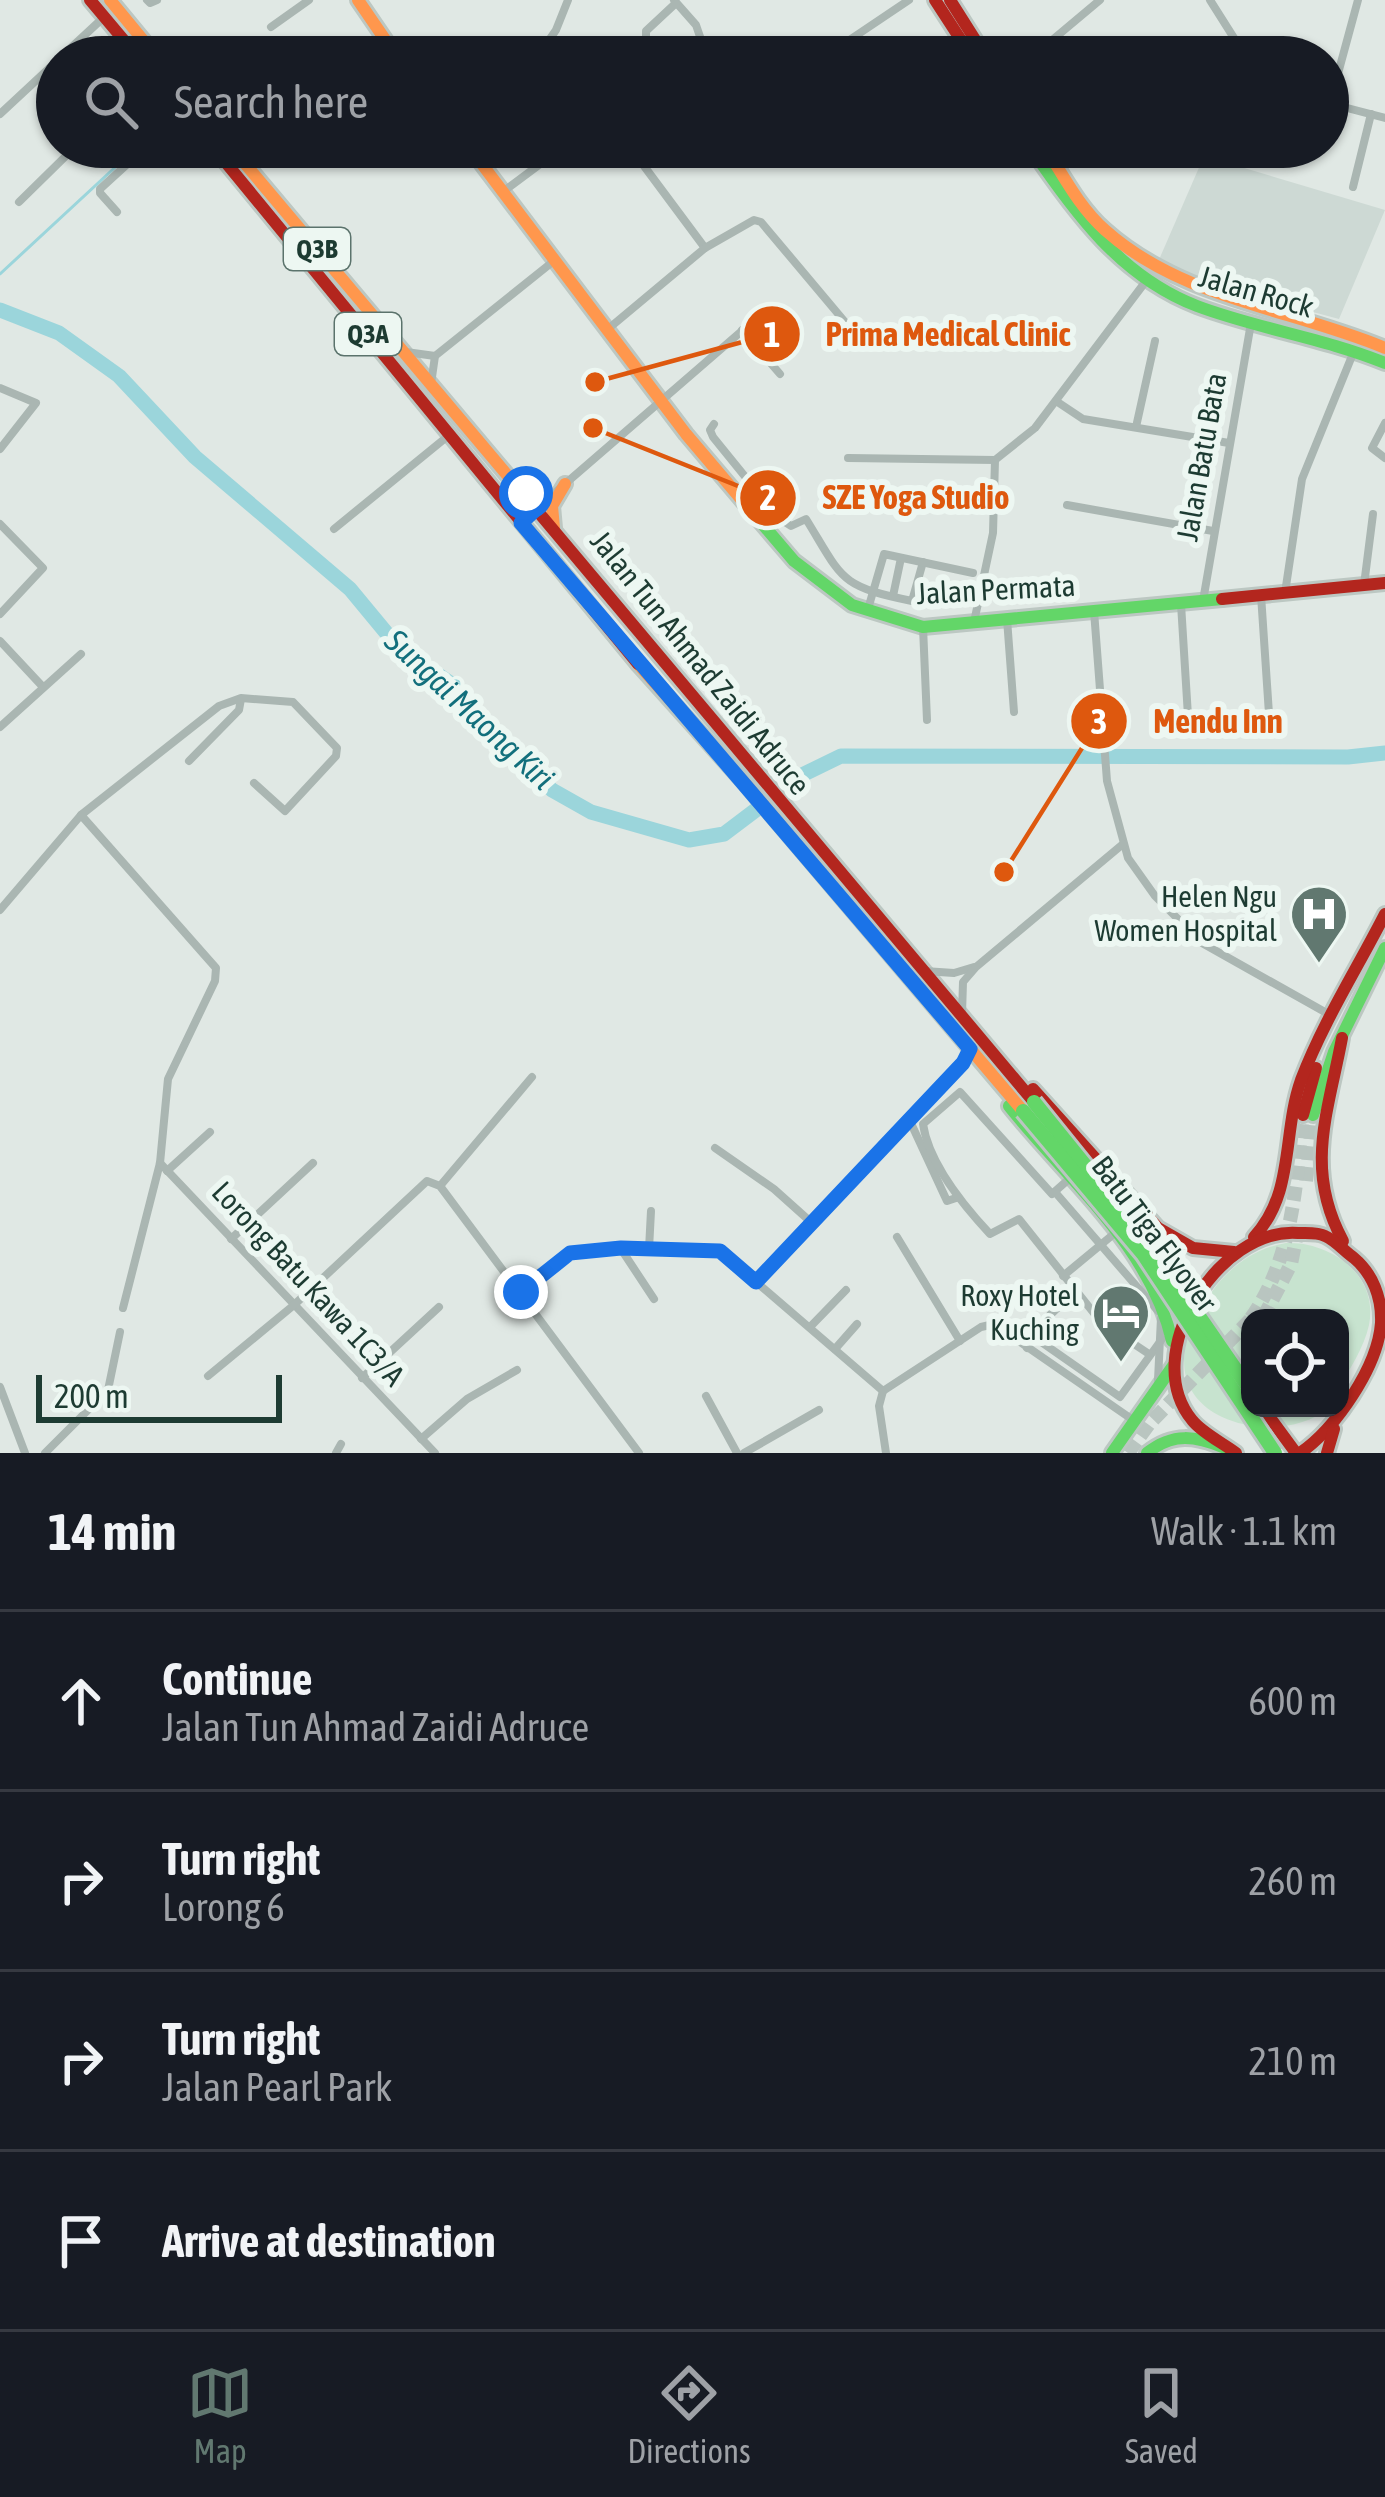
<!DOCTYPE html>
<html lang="en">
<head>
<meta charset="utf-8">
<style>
  body { margin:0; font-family:"Asap Condensed",sans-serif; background:#242831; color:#f1f3f6 }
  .controls { position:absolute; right:36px; bottom:36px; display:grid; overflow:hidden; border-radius:24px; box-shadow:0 3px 9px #0004 }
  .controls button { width:108px; height:108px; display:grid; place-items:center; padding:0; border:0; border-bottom:3px solid #363941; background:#171b24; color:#f1f3f6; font:60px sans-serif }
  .scale { position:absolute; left:36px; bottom:30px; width:246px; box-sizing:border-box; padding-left:12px; border:6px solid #1d3b32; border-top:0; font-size:33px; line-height:42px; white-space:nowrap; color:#1d3b32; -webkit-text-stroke:9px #edf7f2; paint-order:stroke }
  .stop { position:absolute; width:36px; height:36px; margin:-27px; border:9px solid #1a73e8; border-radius:50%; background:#fff }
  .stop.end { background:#1a73e8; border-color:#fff; box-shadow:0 3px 12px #0008 }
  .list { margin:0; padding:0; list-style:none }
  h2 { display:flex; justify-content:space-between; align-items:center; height:156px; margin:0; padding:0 48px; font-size:51px }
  h2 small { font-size:39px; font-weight:400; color:#9ea1a6 }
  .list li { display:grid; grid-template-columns:78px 1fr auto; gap:36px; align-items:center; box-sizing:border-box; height:180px; padding:0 48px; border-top:3px solid #363941 }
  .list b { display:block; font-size:45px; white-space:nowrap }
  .list p { margin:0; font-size:39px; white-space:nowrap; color:#9ea1a6 }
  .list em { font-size:39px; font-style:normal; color:#9ea1a6 }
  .icon { flex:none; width:66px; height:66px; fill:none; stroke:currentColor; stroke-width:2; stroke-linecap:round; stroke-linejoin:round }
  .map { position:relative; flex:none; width:1385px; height:1453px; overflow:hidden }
  .search { position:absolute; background:#171b24; box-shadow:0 3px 9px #0004; left:36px; right:36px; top:36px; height:132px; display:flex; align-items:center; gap:30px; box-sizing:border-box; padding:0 42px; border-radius:66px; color:#9ea1a6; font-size:45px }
  .sheet { height:876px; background:#171b24 }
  nav { display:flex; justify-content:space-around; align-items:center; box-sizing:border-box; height:168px; border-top:3px solid #363941; background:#171b24; font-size:33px; color:#9ea1a6 }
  nav a { display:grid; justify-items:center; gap:6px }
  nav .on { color:#617870 }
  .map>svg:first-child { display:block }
  .built { fill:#cdd9d4 }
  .green { fill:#c7e3cf }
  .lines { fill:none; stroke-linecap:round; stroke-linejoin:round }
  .stream { stroke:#9bd5db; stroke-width:3 }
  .river { stroke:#9bd5db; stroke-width:15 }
  .primary-tunnel { stroke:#b9c5c0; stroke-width:14; stroke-dasharray:14 7; stroke-linecap:butt }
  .fast-casing { stroke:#bcc7c2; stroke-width:18 }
  .slow-casing { stroke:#bcc7c2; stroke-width:18 }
  .jam-casing { stroke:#bcc7c2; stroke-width:18 }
  .street { stroke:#aab6b2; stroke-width:8 }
  .fast { stroke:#63d668; stroke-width:12 }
  .slow { stroke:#ff974d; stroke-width:12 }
  .jam { stroke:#b3261e; stroke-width:12 }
  .fast-bridge-casing { stroke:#bac5c1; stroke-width:20; stroke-linecap:butt }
  .fast-bridge { stroke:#63d668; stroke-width:14 }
  .route { stroke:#1a73e8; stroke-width:15 }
  .labels { text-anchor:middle; stroke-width:12; stroke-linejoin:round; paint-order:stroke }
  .shield { fill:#edf7f2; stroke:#5b736c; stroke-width:3 }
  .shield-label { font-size:27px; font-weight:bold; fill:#1d3b32 }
  .street-label { font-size:30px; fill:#1d3b32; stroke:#edf7f2 }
  .poi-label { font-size:30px; fill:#1d3b32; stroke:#edf7f2; text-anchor:end }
  .water-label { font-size:33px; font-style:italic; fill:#126f7c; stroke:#edf7f2 }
  .leader { fill:none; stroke:#de580e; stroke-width:4.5 }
  .callout-dot { fill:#de580e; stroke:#edf7f2; stroke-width:4.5 }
  .mark-label { font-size:36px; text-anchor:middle; font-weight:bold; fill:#fff }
  .callout-label { font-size:33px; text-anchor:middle; font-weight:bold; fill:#de580e; stroke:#edf7f2; stroke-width:12; stroke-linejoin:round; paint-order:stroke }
</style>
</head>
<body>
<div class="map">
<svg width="1385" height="1453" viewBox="0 0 1385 1453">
  <rect width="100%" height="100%" fill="#e0e8e4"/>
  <polygon class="built" points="1204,156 1385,210 1339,319 1246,294 1158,262"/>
  <path class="green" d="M1286,1243c44,-2 93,32 83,82 -5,22 -18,42 -29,61v-68h-90v90h78c-50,45 -206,11 -117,-115 18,-26 44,-45 75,-50z"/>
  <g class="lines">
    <polyline class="stream" points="0,274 137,147"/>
    <polyline class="river" points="0,310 59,333 119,376 195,457 350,589 398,647 457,688 497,736 552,790 591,812 689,840 724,834 802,775 841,756 1348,757 1385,753"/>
    <g class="primary-tunnel">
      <polyline points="1306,1181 1313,1115"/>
      <path d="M1251,1318c42,-61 45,-132 52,-203"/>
      <polyline points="1263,1318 1291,1264 1296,1239"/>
      <polyline points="1128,1453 1149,1424 1250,1320"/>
    </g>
    <g class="fast-casing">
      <g id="fast">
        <path d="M1030,147c44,65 91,130 167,159 61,23 127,32 188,57"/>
        <polyline points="747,506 794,561 852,605 923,627 1222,599"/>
        <path d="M1009,1106c58,73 142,141 163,235"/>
        <polyline points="1313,1115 1334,1052 1385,948"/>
        <polyline points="1112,1453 1173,1366"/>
        <path d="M1147,1453c26,-21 49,-17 78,-5"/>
      </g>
    </g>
    <g class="slow-casing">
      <g id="slow">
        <polyline points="110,0 157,57"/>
        <polyline points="358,0 397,57"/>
        <polyline points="231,147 529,501"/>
        <polyline points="469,147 686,434 747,506"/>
        <path d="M1045,147c18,28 34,60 60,83 77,69 187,79 280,118"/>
        <polyline points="554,528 552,506 565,484"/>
        <polyline points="638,664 743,781 1023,1111"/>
      </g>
    </g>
    <g class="jam-casing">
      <g id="jam">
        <polyline points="90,0 138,57"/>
        <polyline points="935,0 972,57"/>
        <polyline points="950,0 986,57"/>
        <polyline points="213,147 638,664"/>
        <polyline points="529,501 1034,1102"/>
        <polyline points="1222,599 1385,583"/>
        <path d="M1342,1038c-14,75 -38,131 1,203"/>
        <polyline points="1033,1089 1158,1228 1193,1248 1234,1252"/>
        <polyline points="1303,1115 1316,1068"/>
        <path d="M1254,1237c41,-44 28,-103 47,-157 22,-58 56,-111 84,-166"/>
        <polyline points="1263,1408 1296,1453"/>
        <path d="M1236,1453c-13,-10 -34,-20 -44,-33 -54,-66 27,-193 106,-187 8,0 20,-1 27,3 10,4 20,16 29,22 19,16 28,40 27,65 -3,44 -46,106 -81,130"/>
        <polyline points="1327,1453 1334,1429"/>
      </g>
    </g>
    <g class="street">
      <polyline points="147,0 150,3 157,0"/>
      <polyline points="674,0 696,25 707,57"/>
      <polyline points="1210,0 1246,57"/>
      <polyline points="271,27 309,0"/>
      <polyline points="848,41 909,0"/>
      <polyline points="646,45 646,31 676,3"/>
      <polyline points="538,56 556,30 568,0"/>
      <polyline points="61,57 103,18"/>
      <polyline points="1032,57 1100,0"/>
      <polyline points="1328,103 1385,118"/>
      <polyline points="1330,103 1358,0"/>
      <polyline points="0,114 57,61"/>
      <polyline points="644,166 705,248"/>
      <polyline points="1353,187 1371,114"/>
      <polyline points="504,191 563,147"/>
      <polyline points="19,202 75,147"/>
      <polyline points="117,212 100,193 100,189 146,147"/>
      <polyline points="608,329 705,248 754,220 761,222 845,322"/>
      <polyline points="742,330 780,374"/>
      <polyline points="406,352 435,356"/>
      <polyline points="431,384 435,356 555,260"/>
      <polyline points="0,388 36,403 0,449"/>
      <polyline points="1056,401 1083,419 1229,443"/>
      <polyline points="1385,423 1372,448 1385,458"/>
      <path d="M714,424l-4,6 3,7 47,58 6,15 25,16 15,-7c37,60 32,67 106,82l11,-39"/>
      <polyline points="1136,427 1155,341"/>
      <polyline points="848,458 995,460 1035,428 1146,281"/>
      <polyline points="1067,505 1213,531"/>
      <polyline points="521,522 758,317"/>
      <polyline points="0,524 43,568 0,614"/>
      <polyline points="334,529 448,436"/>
      <polyline points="1364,585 1373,514"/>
      <polyline points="1285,593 1302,479 1354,351"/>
      <polyline points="1261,595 1269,714"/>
      <polyline points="893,596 901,558"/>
      <polyline points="1203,601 1251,323"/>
      <polyline points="1181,604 1188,716"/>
      <polyline points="868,609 884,554 973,573"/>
      <polyline points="1094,611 1107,781 1128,858 1155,896 1202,943 1332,1016"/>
      <polyline points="1007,619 1014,712"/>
      <polyline points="974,622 993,533 995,460"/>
      <polyline points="923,627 927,720"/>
      <polyline points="0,641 43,687"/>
      <polyline points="0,727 81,654"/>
      <polyline points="189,761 239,710 241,699"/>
      <polyline points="81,815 216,968 215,981 168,1079 160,1163 123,1308"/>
      <polyline points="0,910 81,815 219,706 241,698 293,702 337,748 336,756 285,811 254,783"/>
      <polyline points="924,971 954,973 974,967"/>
      <polyline points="962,1014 963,982 976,967 1123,844"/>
      <polyline points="909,1119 947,1201 956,1198"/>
      <polyline points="715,1148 774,1189 812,1223"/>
      <polyline points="160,1163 435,1453"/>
      <polyline points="167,1171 210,1132"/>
      <path d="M1069,1179l-17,15 -92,-102 -37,32c6,40 40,81 67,110l29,-15 82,103 48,32"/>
      <polyline points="440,1186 532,1077"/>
      <polyline points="1055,1192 1158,1311"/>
      <polyline points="897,1237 960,1341"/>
      <polyline points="231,1239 313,1163"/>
      <polyline points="621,1249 654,1299"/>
      <polyline points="649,1249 651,1211"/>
      <polyline points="1063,1276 1115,1233"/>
      <polyline points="756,1281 963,1063 970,1050"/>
      <polyline points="521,1291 574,1251 720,1251 883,1391"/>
      <polyline points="811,1326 846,1290"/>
      <polyline points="1034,1337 1120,1397 1162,1339"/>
      <polyline points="1027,1348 1050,1315 1075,1291"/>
      <polyline points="835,1349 857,1324"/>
      <polyline points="208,1376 294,1305 427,1181 440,1186 639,1453"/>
      <polyline points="362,1378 439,1307"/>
      <polyline points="1158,1380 1161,1318"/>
      <polyline points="0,1387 25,1453"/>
      <polyline points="883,1391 981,1327 994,1324 1133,1420"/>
      <polyline points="883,1391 879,1406 886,1453"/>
      <polyline points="706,1396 737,1453"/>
      <polyline points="421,1439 467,1399 517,1370"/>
      <polyline points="45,1453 108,1390 120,1332"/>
      <polyline points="336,1453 341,1444"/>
      <polyline points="744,1453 819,1410"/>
    </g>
    <use href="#fast" class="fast"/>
    <use href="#slow" class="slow"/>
    <use href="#jam" class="jam"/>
    <g class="fast-bridge-casing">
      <g id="fast-bridge">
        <polyline points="1034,1102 1152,1248 1250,1390"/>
        <polyline points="1023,1111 1143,1254 1275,1453"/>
      </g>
    </g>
    <use href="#fast-bridge" class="fast-bridge"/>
  </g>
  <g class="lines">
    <polyline class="route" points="521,1292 570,1253 621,1248 720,1251 756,1282 963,1063 970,1049 521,523 537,508 523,492 526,493"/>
  </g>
  <defs>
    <g id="hospital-pin" transform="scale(3)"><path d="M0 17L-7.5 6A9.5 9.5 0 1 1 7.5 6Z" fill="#617870" stroke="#edf7f2"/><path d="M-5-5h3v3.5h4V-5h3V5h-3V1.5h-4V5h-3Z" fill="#fff"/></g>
    <g id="hotel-pin" transform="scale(3)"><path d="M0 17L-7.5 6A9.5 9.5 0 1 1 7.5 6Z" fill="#617870" stroke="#edf7f2"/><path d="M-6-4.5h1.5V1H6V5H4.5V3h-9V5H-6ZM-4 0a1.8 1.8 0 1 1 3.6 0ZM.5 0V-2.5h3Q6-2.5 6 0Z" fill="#fff"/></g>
  </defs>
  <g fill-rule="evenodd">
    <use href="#hospital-pin" x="1319" y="914"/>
    <use href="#hotel-pin" x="1121" y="1313"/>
  </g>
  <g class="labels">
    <g class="shield">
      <rect x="284" y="228" width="66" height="42" rx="9"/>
      <rect x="335" y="313" width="66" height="42" rx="9"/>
    </g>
    <g class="shield-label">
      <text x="317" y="258">Q3B</text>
      <text x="368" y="343">Q3A</text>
    </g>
    <g class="street-label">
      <text transform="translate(1256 292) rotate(16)" y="10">Jalan Rock</text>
      <text transform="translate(1202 457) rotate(-80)" y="10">Jalan Batu Bata</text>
      <text transform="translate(996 590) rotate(-3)" y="10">Jalan Permata</text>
      <text transform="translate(700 663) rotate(51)" y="10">Jalan Tun Ahmad Zaidi Adruce</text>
      <text transform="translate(1154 1234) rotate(53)" y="10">Batu Tiga Flyover</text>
      <text transform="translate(308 1284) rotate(47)" y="10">Lorong Batu Kawa 1C3/A</text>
    </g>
    <g class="poi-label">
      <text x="1277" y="907">Helen Ngu<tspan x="1277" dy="34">Women Hospital</tspan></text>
      <text x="1079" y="1306">Roxy Hotel<tspan x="1079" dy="34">Kuching</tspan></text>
    </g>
    <g class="water-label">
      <text transform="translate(470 709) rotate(43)" y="12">Sungai Maong Kiri</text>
    </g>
  </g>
  <path class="leader" d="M595 382L772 334M593 428L768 498M1004 872L1099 721"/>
  <g class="callout-dot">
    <circle cx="595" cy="382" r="12"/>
    <circle cx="593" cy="428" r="12"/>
    <circle cx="1004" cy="872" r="12"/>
    <circle cx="772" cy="334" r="30"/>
    <circle cx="768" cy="498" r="30"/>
    <circle cx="1099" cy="721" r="30"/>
  </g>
  <g class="mark-label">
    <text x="772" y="347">1</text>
    <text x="768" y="510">2</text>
    <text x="1099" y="734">3</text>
  </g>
  <g class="callout-label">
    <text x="948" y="346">Prima Medical Clinic</text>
    <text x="916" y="509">SZE Yoga Studio</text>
    <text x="1218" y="733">Mendu Inn</text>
  </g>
</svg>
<div class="controls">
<button><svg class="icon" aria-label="locate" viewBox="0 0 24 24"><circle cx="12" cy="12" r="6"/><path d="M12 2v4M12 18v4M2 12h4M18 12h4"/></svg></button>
</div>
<div class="scale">200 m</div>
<div class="stop" style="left:526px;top:493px"></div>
<div class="stop end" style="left:521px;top:1292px"></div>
<div class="search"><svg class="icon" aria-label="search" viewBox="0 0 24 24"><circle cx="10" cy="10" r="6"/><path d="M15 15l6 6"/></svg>Search here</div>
</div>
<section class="sheet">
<h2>14 min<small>Walk · 1.1 km</small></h2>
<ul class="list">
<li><svg class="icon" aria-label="ahead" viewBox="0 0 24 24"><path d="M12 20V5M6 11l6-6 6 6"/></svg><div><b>Continue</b><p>Jalan Tun Ahmad Zaidi Adruce</p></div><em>600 m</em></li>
<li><svg class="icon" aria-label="right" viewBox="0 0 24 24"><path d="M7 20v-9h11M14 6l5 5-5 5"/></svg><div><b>Turn right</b><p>Lorong 6</p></div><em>260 m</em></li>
<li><svg class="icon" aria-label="right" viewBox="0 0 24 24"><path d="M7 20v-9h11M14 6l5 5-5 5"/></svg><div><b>Turn right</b><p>Jalan Pearl Park</p></div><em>210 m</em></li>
<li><svg class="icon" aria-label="arrive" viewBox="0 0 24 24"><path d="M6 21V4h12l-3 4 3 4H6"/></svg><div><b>Arrive at destination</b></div></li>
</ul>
</section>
<nav>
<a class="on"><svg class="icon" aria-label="map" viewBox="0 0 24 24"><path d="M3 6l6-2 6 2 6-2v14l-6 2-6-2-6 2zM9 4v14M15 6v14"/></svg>Map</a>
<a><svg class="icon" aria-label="directions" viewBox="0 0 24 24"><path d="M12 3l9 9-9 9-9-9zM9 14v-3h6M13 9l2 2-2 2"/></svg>Directions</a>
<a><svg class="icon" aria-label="saved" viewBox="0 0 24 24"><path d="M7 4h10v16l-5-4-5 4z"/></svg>Saved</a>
</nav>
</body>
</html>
